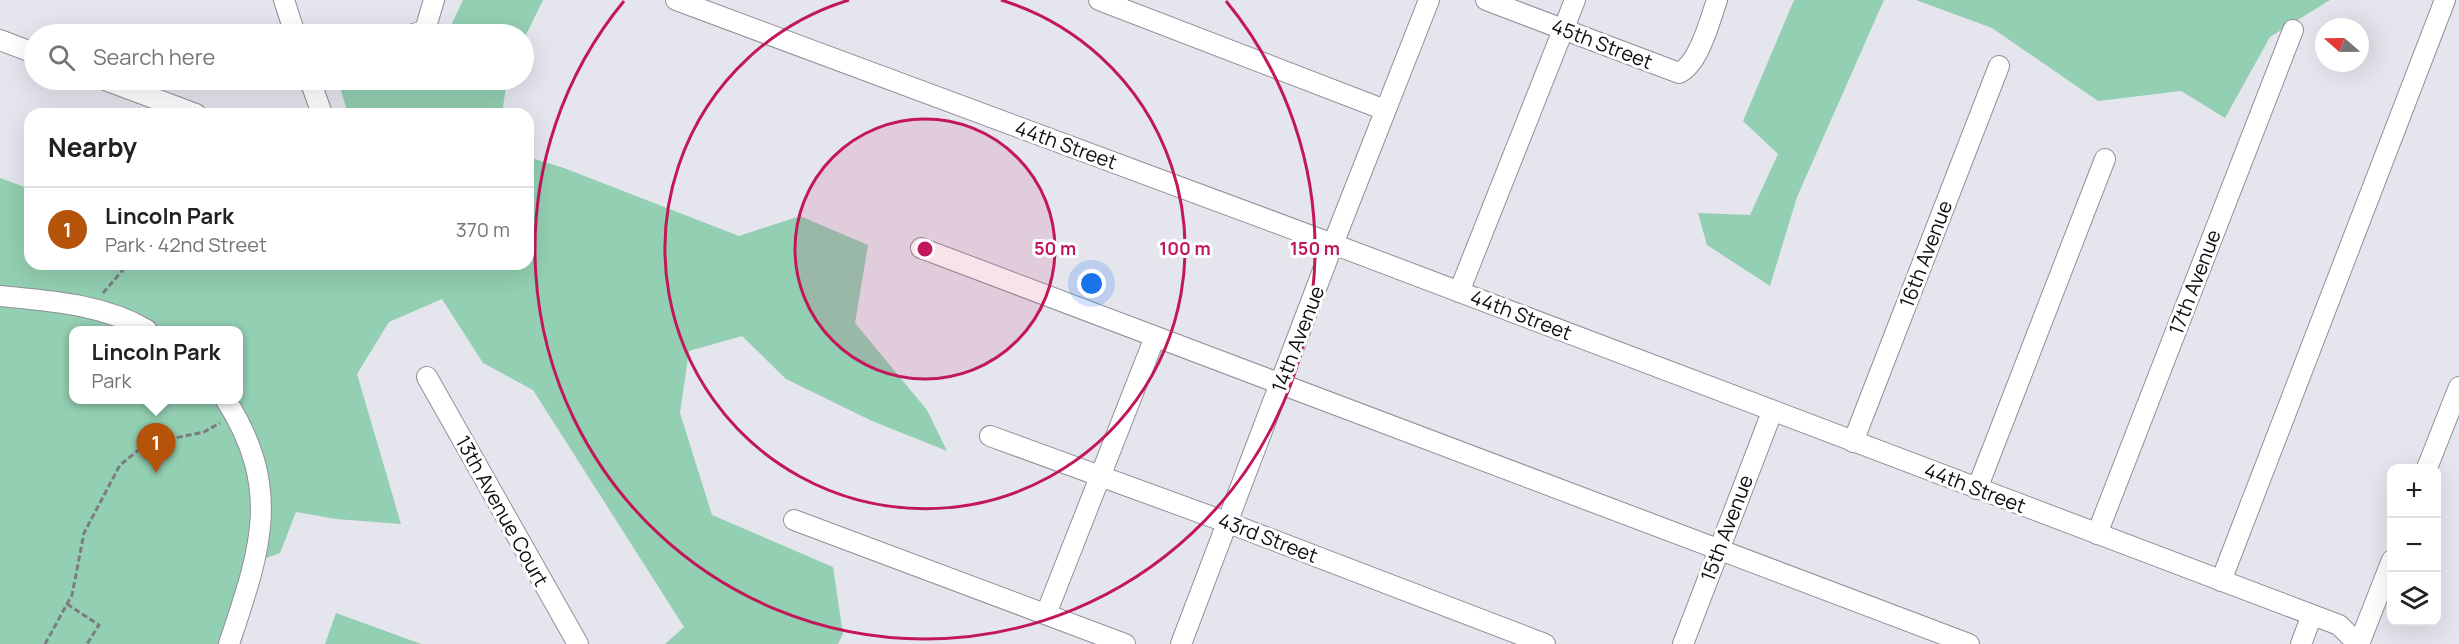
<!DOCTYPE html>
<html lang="en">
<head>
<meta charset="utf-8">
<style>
  body { margin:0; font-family:Manrope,sans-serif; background:#f2f2f2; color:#202124 }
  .controls { position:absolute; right:18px; bottom:18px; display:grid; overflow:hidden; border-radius:12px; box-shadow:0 6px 24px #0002 }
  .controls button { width:54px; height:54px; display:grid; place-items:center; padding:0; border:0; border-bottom:2px solid #e0e0e0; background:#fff; color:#202124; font:30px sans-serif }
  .compass { position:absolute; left:2315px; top:18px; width:54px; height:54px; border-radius:50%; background:#fff; box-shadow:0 6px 24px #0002; rotate:290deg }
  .you { position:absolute; left:1092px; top:284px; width:21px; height:21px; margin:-15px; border:4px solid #fff; border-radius:50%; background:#1a73e8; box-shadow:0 0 0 9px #1a73e833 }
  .badge { display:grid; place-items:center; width:39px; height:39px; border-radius:50%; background:#b45309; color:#fff; font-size:20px; font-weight:700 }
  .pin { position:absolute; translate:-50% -50px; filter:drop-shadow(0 2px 3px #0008) }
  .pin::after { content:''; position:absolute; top:32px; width:21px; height:18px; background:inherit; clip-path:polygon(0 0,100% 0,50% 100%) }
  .popup { position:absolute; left:69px; top:326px; width:174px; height:78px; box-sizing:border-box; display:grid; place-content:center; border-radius:12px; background:#fff; filter:drop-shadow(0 2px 4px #0005); font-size:20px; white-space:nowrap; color:#757577 }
  .popup b { font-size:22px; color:#202124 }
  .popup::after { content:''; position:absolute; left:50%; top:100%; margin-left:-12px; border:12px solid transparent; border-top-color:#fff }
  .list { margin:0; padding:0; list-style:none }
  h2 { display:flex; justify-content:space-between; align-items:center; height:78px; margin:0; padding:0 24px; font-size:26px }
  h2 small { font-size:20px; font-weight:400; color:#757577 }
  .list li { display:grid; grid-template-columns:39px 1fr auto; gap:18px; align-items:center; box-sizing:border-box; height:84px; padding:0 24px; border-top:2px solid #e0e0e0 }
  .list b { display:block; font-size:22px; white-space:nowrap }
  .list p { margin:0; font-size:20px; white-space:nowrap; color:#757577 }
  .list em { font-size:20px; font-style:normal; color:#757577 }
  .icon { flex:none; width:33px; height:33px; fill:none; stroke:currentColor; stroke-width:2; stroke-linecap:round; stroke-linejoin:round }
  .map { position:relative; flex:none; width:2459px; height:644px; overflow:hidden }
  .search { position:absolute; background:#fff; box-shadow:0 6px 24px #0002; left:24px; top:24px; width:510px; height:66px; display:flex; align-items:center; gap:15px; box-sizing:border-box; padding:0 21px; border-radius:33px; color:#757577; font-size:22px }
  .panel { position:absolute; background:#fff; box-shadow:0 6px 24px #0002; left:24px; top:108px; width:510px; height:162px; border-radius:18px }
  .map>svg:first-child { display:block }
  .green { fill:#93cfb2; fill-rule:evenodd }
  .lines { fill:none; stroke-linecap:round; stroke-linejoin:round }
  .minor-casing { stroke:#8f9098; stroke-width:22 }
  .path { stroke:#7c7d83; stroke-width:3; stroke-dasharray:6 3; stroke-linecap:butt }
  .minor { stroke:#fff; stroke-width:20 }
  .ring { fill:none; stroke:#c2185b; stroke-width:3 }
  .labels { text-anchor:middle; stroke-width:6; stroke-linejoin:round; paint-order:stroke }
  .street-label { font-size:20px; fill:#0c0d0f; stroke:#fff }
  .centre { fill:#c2185b; stroke:#fff; stroke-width:3 }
  .ring-label { font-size:18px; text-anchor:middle; font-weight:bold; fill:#c2185b; stroke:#fff; stroke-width:6; stroke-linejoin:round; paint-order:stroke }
</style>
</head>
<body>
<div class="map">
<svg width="2459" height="644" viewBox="0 0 2459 644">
  <rect width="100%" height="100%" fill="#e5e5ee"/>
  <g class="green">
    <polygon points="463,0 543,0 524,39 524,34 447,34"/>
    <polygon points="1794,0 1884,0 1797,197 1770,286 1707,245 1698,213 1750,215 1778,154 1743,121"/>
    <polygon points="1916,0 2330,0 2270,37 2225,118 2181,91 2098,101 1992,28"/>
    <polygon points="352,80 507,80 502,114 348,114 339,84"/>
    <path d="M528,157l36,11 175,68 61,-20 68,29 -13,78 72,87 20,41 -75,-30 -86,-42 -44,-43 -53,15 -9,62 32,102 121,52 10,67 -5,10h-173l19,-17 -151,-237 -50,-27 -41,-64 -53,23 -32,52 44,150 -65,-5 -40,-7 -16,41 -36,13 -25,78h-219v-466l30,11v75h498zM74,330h164v70h-164z"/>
    <polygon points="336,613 421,644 325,644"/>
  </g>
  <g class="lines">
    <g class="minor-casing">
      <g id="minor">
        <polyline points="284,0 295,34"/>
        <polyline points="676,0 1333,244 2339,625 2358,644"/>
        <polyline points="1099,0 1385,110"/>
        <path d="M1486,0l193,73c20,-9 31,-53 38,-73"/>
        <polyline points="414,34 425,30 434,0"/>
        <polyline points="0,40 34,53"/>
        <polyline points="105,80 196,114"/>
        <polyline points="310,80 322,114"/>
        <polyline points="921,248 1969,644"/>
        <polyline points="1459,292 1575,0"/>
        <path d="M0,296c50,5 103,8 147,34"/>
        <polyline points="427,377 578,644"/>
        <path d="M226,400c57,90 34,151 3,244"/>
        <polyline points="990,436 1226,522 1545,644"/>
        <polyline points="1853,442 1999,66"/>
        <polyline points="2427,468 2459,387"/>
        <polyline points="1977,489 2105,159"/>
        <polyline points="794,520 1125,644"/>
        <polyline points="2097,534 2293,30"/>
        <polyline points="2221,581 2445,0"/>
        <polyline points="1046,614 1155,337"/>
        <polyline points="1181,644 1333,244 1429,0"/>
        <polyline points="1683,644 1772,412"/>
        <polyline points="2301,644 2312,615"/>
        <polyline points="2359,644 2392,560"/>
      </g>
    </g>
    <g class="path">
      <polyline points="103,293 128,264"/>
      <polyline points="67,604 99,625 87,644"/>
      <polyline points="45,644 72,595 84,533 120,465 146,444 204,432 220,423"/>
    </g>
    <use href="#minor" class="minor"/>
  </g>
  <circle cx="925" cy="249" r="130" fill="#c2185b" fill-opacity=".12"/>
  <g class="ring">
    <circle cx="925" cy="249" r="130"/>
    <path d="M1001 0A260 260 0 1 1 849 0"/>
    <path d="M1226 1A390 390 0 1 1 624 1"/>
  </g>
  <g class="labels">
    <g class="street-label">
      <text transform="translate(1602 44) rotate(21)" y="7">45th Street</text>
      <text transform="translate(1066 145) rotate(20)" y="7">44th Street</text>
      <text transform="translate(1926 254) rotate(-69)" y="7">16th Avenue</text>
      <text transform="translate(2195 282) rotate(-69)" y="7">17th Avenue</text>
      <text transform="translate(1521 315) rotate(21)" y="7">44th Street</text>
      <text transform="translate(1298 339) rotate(-69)" y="7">14th Avenue</text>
      <text transform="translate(1975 488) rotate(21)" y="7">44th Street</text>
      <text transform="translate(502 511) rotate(61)" y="7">13th Avenue Court</text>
      <text transform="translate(1727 528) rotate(-69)" y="7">15th Avenue</text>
      <text transform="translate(1268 538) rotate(21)" y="7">43rd Street</text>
    </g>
  </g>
  <circle cx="925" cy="249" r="9" class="centre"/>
  <g class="ring-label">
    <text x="1055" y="255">50 m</text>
    <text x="1185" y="255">100 m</text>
    <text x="1315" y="255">150 m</text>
  </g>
</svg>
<div class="controls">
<button>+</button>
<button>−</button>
<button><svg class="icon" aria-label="layers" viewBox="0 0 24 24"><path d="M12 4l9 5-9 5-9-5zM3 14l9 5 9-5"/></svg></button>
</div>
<svg class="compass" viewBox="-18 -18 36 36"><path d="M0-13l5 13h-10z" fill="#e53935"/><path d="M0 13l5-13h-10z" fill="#757577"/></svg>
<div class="you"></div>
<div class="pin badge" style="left:156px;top:473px">1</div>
<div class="popup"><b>Lincoln Park</b>Park</div>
<div class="search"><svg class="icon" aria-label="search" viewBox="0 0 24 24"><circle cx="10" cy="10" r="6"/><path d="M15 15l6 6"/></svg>Search here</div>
<section class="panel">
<h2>Nearby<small></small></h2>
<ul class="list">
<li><span class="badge">1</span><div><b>Lincoln Park</b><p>Park · 42nd Street</p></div><em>370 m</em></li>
</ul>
</section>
</div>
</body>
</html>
